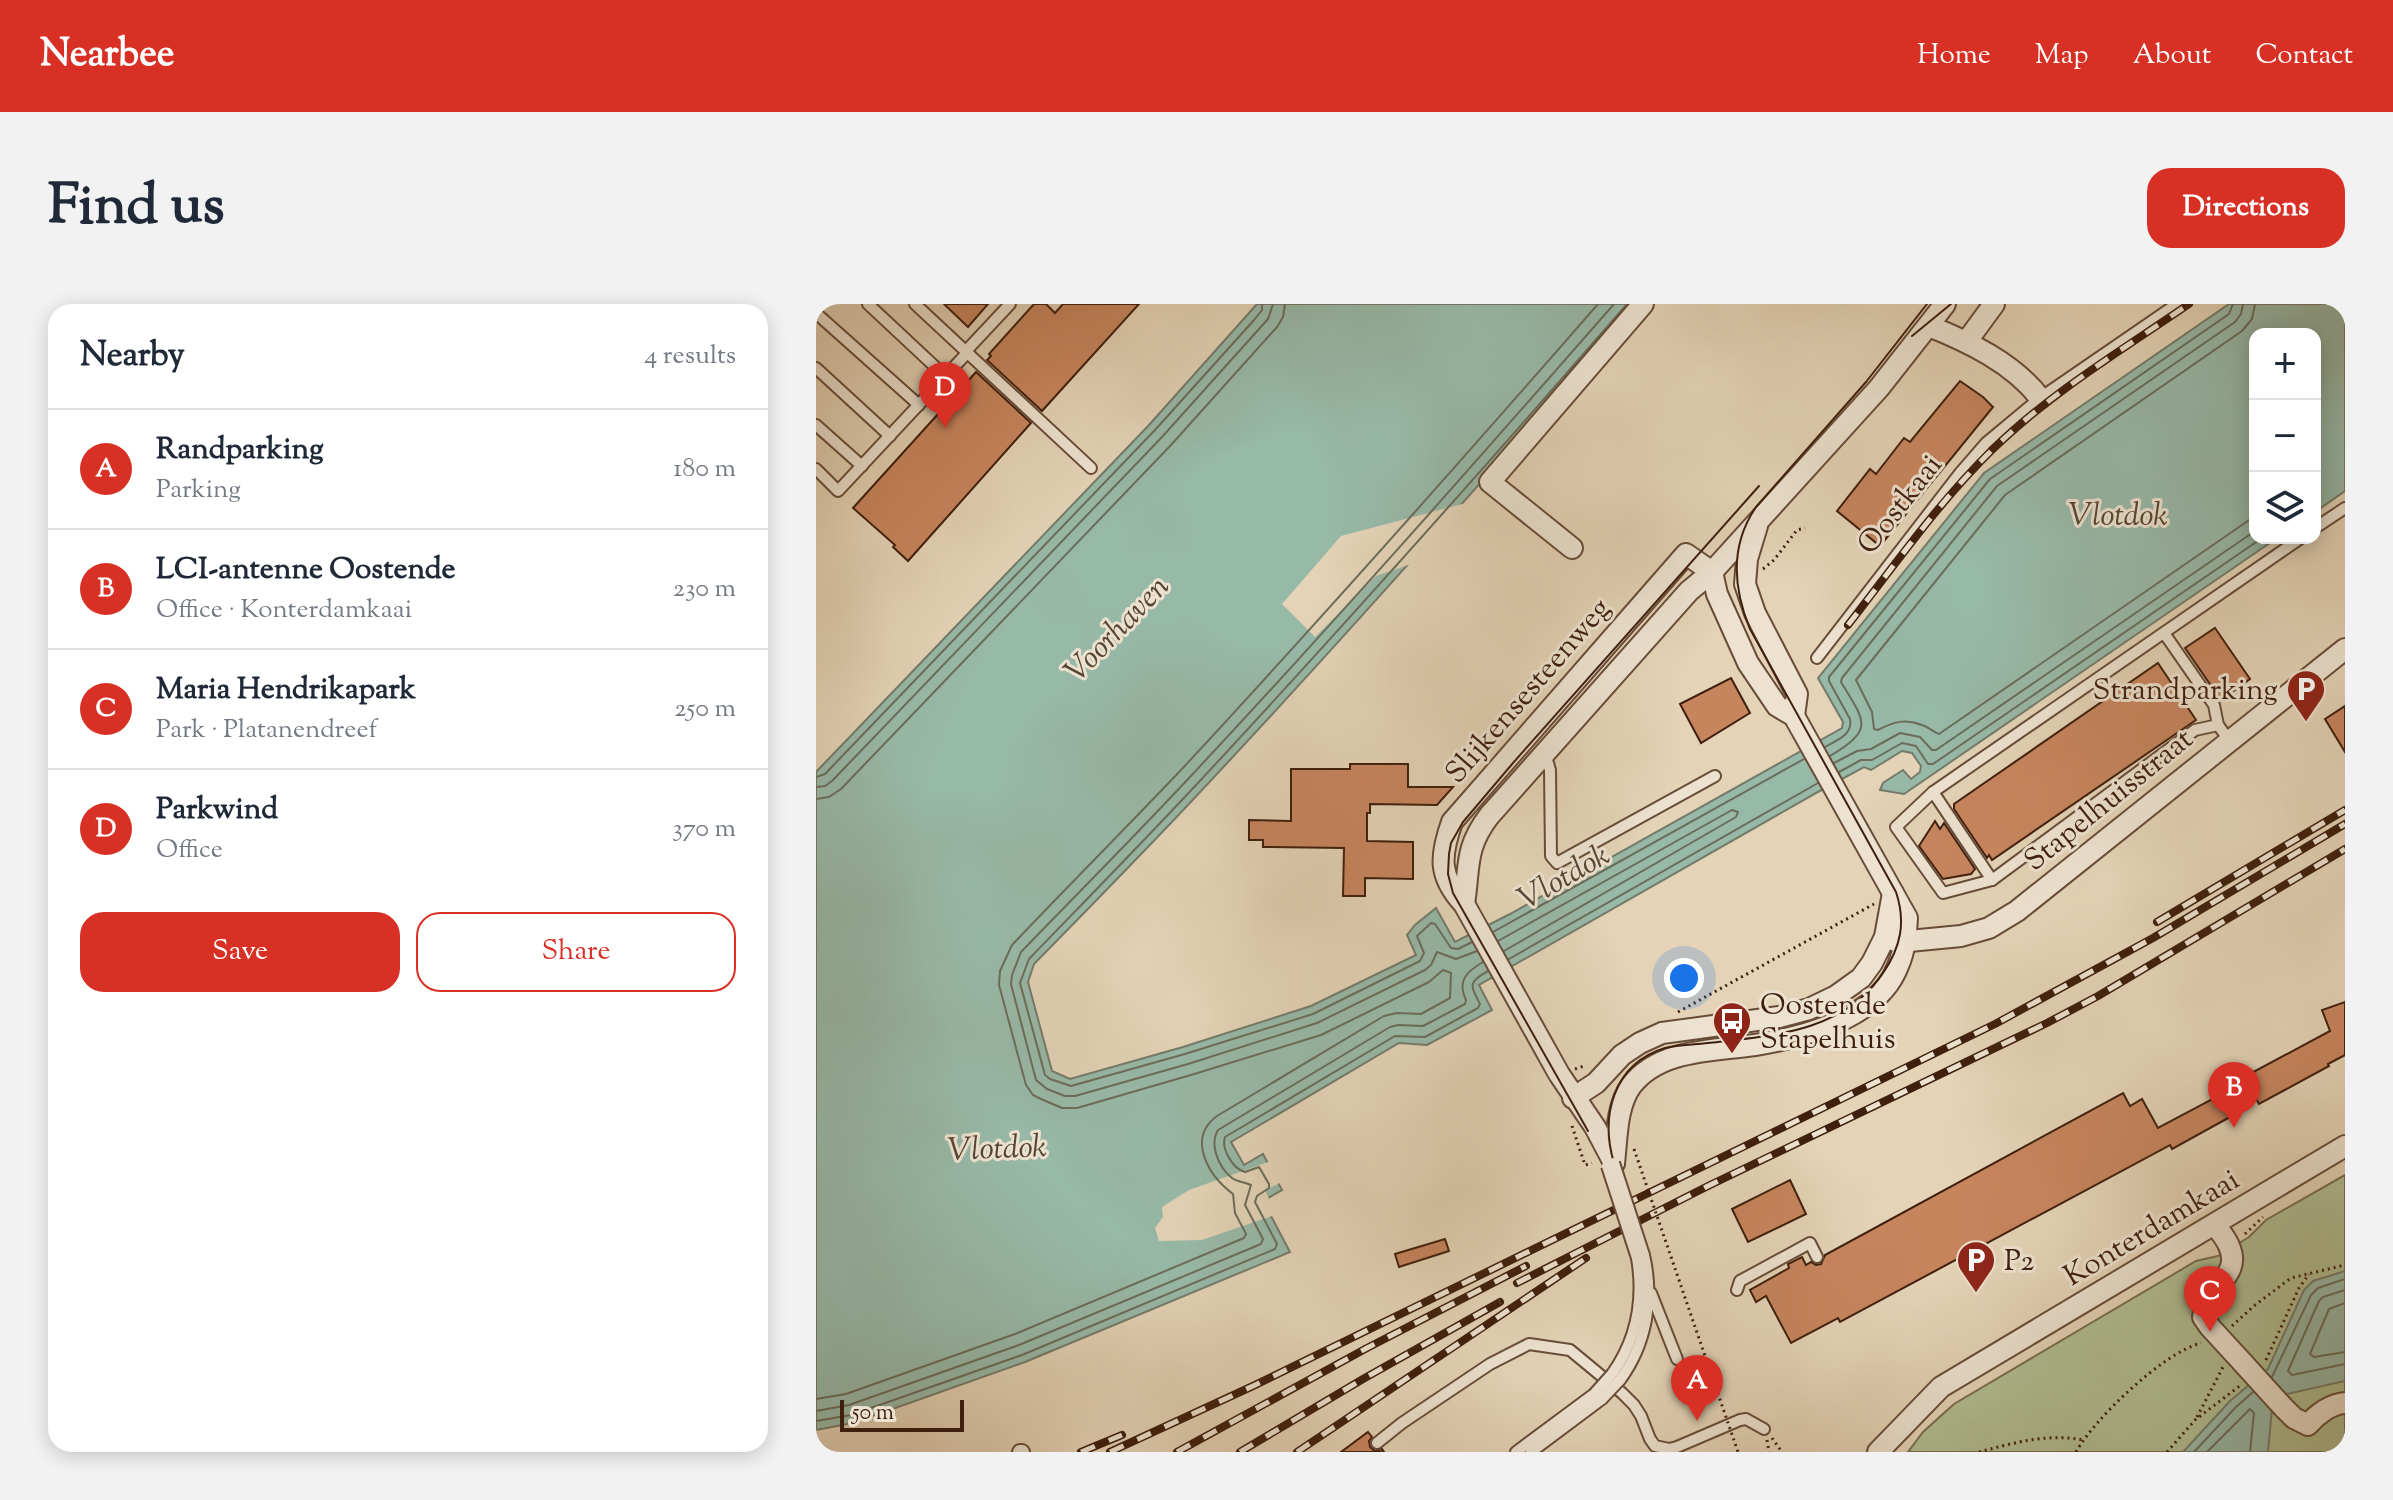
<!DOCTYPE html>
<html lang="en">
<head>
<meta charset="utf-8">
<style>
  body { margin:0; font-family:"Sorts Mill Goudy",serif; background:#f2f2f3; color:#1f2937 }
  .controls { position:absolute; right:24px; top:24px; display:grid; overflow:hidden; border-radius:16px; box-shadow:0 4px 20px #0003 }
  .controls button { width:72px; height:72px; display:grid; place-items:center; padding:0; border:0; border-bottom:2px solid #e0e1e3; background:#fff; color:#1f2937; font:40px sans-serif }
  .scale { position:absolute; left:24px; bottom:20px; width:124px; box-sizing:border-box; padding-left:8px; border:4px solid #3f1f0d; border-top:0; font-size:22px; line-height:28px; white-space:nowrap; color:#3f1f0d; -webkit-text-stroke:6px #ede2d0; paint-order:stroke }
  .you { position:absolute; left:868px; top:674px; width:28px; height:28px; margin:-20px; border:6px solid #fff; border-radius:50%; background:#1a73e8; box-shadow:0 0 0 12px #1a73e833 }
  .badge { display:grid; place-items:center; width:52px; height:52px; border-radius:50%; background:#d93025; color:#fff; font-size:26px; font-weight:700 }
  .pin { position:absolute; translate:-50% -66px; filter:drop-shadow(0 2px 4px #0008) }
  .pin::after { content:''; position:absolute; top:42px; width:28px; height:24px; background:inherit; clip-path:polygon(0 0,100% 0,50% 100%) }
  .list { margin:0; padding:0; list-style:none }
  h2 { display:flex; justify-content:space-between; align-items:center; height:104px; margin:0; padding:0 32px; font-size:34px }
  h2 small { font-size:26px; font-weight:400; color:#747a83 }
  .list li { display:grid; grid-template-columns:52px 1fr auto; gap:24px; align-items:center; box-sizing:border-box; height:120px; padding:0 32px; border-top:2px solid #e0e1e3 }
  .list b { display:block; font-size:30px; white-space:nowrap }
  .list p { margin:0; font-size:26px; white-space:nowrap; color:#747a83 }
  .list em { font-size:26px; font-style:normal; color:#747a83 }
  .actions { display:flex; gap:16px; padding:24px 32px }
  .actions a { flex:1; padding:18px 0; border:2px solid #d93025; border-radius:24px; text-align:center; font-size:28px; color:#d93025 }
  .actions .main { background:#d93025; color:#fff }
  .icon { flex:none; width:44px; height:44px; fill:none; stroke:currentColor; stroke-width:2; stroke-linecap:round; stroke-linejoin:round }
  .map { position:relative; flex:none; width:1529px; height:1148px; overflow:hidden; border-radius:24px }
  header { display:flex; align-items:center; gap:48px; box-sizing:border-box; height:112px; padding:0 40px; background:#d93025; color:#fff }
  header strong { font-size:38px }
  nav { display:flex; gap:44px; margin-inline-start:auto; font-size:28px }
  .intro { display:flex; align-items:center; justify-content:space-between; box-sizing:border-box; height:192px; padding:0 48px }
  h1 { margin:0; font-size:56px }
  .button { padding:20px 36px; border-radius:24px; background:#d93025; color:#fff; font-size:28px; font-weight:700 }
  main { display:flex; gap:48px; padding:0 48px }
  aside { flex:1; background:#fff; border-radius:24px; box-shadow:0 4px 20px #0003 }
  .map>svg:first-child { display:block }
  .green { fill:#b0be92; stroke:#786e50; stroke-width:2 }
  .water { fill:#97b9a8; stroke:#747b6a; stroke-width:2 }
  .pier { fill:#e4d3b7 }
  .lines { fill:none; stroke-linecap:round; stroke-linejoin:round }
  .shore { stroke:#6b6c5a; stroke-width:2 }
  .building { fill:#c7855e; stroke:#3f1f0d; stroke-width:2 }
  .service-casing { stroke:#684c38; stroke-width:14 }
  .pedestrian-casing { stroke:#684c38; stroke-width:18 }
  .minor-casing { stroke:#684c38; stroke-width:24 }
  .path { stroke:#3f1f0d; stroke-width:3; stroke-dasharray:2 4; stroke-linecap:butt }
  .service { stroke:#ede2d0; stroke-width:10 }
  .pedestrian { stroke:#ede2d0; stroke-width:14 }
  .minor { stroke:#ede2d0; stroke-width:20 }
  .tram { stroke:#3f1f0d; stroke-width:2 }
  .rail-casing { stroke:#3f1f0d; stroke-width:8 }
  .rail { stroke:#ede2d0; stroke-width:5; stroke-dasharray:15; stroke-linecap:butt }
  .service-bridge-casing { stroke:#684c38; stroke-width:14; stroke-linecap:butt }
  .minor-bridge-casing { stroke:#684c38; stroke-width:24; stroke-linecap:butt }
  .path-bridge { stroke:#3f1f0d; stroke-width:3; stroke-dasharray:2 4; stroke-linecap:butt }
  .service-bridge { stroke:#ede2d0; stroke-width:10 }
  .minor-bridge { stroke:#ede2d0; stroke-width:20 }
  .labels { text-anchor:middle; stroke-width:6; stroke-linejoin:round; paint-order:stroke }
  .street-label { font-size:30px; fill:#3f1f0d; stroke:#ede2d0 }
  .poi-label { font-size:30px; fill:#3f1f0d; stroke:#ede2d0; text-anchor:start }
  .water-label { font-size:32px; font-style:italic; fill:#554634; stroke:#ede2d0 }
</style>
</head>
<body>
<header>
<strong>Nearbee</strong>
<nav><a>Home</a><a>Map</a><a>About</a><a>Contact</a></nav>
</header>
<div class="intro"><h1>Find us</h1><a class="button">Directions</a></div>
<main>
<aside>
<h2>Nearby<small>4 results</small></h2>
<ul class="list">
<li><span class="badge">A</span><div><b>Randparking</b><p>Parking</p></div><em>180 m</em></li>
<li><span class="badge">B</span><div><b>LCI-antenne Oostende</b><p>Office · Konterdamkaai</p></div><em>230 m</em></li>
<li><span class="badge">C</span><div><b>Maria Hendrikapark</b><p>Park · Platanendreef</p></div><em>250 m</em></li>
<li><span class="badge">D</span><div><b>Parkwind</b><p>Office</p></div><em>370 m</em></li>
</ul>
<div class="actions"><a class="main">Save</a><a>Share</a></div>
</aside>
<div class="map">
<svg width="1529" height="1148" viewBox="0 0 1529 1148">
  <rect width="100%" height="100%" fill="#e4d3b7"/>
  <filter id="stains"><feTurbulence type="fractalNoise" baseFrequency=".0025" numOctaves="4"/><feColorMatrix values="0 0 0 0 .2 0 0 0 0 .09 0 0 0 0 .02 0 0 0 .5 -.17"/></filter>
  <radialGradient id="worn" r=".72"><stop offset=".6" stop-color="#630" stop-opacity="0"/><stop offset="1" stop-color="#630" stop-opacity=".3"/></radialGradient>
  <polygon class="green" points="1529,871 1529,1148 1092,1148 1107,1128 1138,1100 1380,957 1402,952 1433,933 1450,916"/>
  <g class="water">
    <path d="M441,0h381c-144,164 -287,327 -436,486 -55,59 -112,117 -168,174l-6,18 24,89 18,8 113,-32 128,-41 105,-51 -9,-20 8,-10 21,-17 19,34 55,-28 332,-186 1,-6 -25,-44 166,-205 245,-169h116v187l-30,21v-178h-60v204h22l-373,256 -24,-4 3,-7 20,-13 8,9 9,-7 1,-6 -9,-13 -10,-2 -31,19 -7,-3 -48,26 -337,192 13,25 -65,35 -28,-2 -168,99 13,23 19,-11 19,36 -19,11 27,51 -265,110 -172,61 -37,7v-658l333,-347z"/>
    <polygon points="1529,967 1529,1077 1467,1091 1456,1104 1452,1148 1367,1148 1414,1097 1452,1065 1488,986 1497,977"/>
  </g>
  <g class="pier">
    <polygon points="654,198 598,259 560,272 499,333 466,300 525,232"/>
    <polygon points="455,857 466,878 449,886 454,897 452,899 459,911 386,936 343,937 339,924 347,913 346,903 373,886"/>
  </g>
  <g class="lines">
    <g class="shore">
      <path d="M1439,0l-3,15 -10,12 -237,164 -149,185 16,32 2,17 4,1c15,-8 28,-12 44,-5 7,2 11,7 17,9l316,-218"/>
      <path d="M1009,443c12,-7 28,-12 25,-28l-21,-38v-4l161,-198 239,-165 4,-10"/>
      <path d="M1014,452c45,-27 35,-34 11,-74l1,-4 155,-192 238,-164 6,-8 2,-10"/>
      <polyline points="1018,459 1041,447 1055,445 1084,429 1104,433 1116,446 1120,446 1439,227"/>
      <polyline points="1023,468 1045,456 1056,456 1086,439 1100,442 1112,460 1117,460 1446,234"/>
      <polyline points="0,473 9,470 339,126 438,16 446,6 446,0"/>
      <polyline points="0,483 9,482 16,477 346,133 452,15 457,0"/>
      <polyline points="0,495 13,493 25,485 355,141 461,23 467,13 469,0"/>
      <polyline points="677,628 988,455"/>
      <polyline points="682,637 916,506 922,508 920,513 688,647"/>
      <path d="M656,638l-14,7 -7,-1 -16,-24 -4,-1 -14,13 7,17 -4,8 -107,53 -128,40 -114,32 -21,-7 -5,-4 -25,-92 9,-24c56,-58 113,-116 168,-175 146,-157 289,-318 430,-480"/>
      <path d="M661,647l-21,8 -19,-7 -6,13 -6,5 -108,53 -129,41 -113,32h-10l-18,-7 -11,-9 -25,-96 1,-9 9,-23c56,-58 113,-115 168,-174 145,-155 285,-314 425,-474"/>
      <polyline points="693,655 1002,479"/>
      <polyline points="1529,986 1507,993 1503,997 1472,1067 1476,1071 1529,1060"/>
      <polyline points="1529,999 1513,1005 1494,1050 1498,1053 1529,1048"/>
      <polyline points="1456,1073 1495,991 1502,984 1529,975"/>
      <path d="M0,1095l30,-5 169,-60 229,-96 2,-4 -11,-21 -2,-19c-24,-18 -47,-55 -16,-78l167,-100 13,-3 24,1 29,-16 1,-25 -8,-3 -14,12 -108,53 -130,40 -114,33h-15l-21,-9 -8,-4 -7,-10 -27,-100 1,-14 12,-26c56,-59 113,-116 169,-175 142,-153 280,-309 417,-466"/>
      <path d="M0,1107l33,-6 170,-60 242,-101 2,-5 -18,-34 6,-20c-6,-3 -14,-3 -19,-7 -13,-10 -23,-33 -14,-48l172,-103 8,-2 25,1 42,-22 1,-4c-9,-19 0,-28 17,-38"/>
      <path d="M0,1117l35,-6 171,-60 253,-106 2,-5 -22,-42 2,-6 12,-8v-4l-10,-17 -14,5c-12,-3 -24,-23 -20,-35l170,-101 30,1 53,-29 2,-4c-10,-19 -12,-22 8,-33"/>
      <polyline points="1378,1148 1420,1103 1437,1088"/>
      <polyline points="1391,1148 1434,1105 1438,1109 1434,1148"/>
    </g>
  </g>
  <g class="building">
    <polygon points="128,0 172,0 152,23"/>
    <polygon points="218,0 230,0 239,9 247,0 323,0 226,107 171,56 175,52 173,50"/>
    <polygon points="160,68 215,119 92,257 77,243 79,241 37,204"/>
    <polygon points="1144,77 1167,93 1177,103 1064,242 1021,207 1054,165 1060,170 1088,134 1094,138"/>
    <polygon points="1399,324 1434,375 1405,396 1369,344"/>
    <polygon points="1342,359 1380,416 1176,556 1173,551 1171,554 1138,505 1138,500"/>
    <polygon points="915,374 934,409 885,439 864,400"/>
    <polygon points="1529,402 1529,448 1509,415"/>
    <polygon points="534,460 592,460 592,483 637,483 621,501 554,500 554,509 551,509 551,537 597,538 597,575 549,574 549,592 527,592 528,544 447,543 447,536 433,536 433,516 475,517 475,465 534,465"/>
    <polygon points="1119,517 1124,525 1128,519 1159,565 1155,570 1127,575 1103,542"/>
    <polygon points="1529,698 1529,751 1512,760 1513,762 1443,800 1428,773 1514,727 1506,706"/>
    <polygon points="1307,789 1314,802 1326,795 1342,824 1402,792 1414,813 1356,845 1354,841 1024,1018 1022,1014 975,1039 950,992 940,998 934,986 973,964 972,960 986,953 990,961 995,958 1000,961 1005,960 1009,951"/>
    <polygon points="974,876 990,910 932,938 916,905"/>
    <polygon points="629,935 633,947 583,963 579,950"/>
    <polygon points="552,1128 556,1133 553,1137 554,1143 559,1147 566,1145 568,1148 525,1148"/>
  </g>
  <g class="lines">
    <g class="service-casing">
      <g id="service">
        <polyline points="52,0 129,72"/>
        <polyline points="99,0 275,164"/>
        <polyline points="1,10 103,101"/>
        <polyline points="150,47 194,0"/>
        <polyline points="0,64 74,132"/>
        <polyline points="0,121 46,162"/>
        <polyline points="0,165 22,187 152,48"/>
        <polyline points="1499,224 1529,204"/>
        <polyline points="1348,329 1398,401 1402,421"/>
        <polyline points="1001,354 1144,169 1170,139 1224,94 1361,0"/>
        <polyline points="1413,436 1402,421 1379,426 1176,576 1127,589 1080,523 1117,488 1485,234"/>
        <polyline points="726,453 732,459 734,466 735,552 741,559 899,472"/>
        <polyline points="1117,488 1176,576"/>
        <polyline points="921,986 924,977 994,939 1001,953"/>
        <polyline points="835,989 861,1055"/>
        <path d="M796,1070c25,-35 32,-74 25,-116"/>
        <path d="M804,1076c27,-37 34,-81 24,-125"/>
        <polyline points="561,1139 586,1119 674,1060 713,1040 754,1046 806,1089 818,1101 825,1112 834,1135 839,1142 853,1145 861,1143 924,1116 930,1115 948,1125"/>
        <polyline points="700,1148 778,1090"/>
        <polyline points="715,1148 786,1095"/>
      </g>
    </g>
    <g class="pedestrian-casing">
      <polyline id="pedestrian" points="204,1148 206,1148"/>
    </g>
    <g class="minor-casing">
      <g id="minor">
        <path d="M1113,22c40,16 84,37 111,72"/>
        <polyline points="1151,37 1178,0"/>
        <polyline points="941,222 931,255 929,280 939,309 981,390 978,412"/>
        <polyline points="756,244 674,178 827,0"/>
        <path d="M648,600c6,-37 0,-55 25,-88l200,-225 23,-19 167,-184 66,-84"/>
        <polyline points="1069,633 1083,638 1145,632 1173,624 1201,607 1529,345"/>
        <polyline points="757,794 780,779 806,751 824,739 846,729 963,713 993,705 1020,692 1045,674 1056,659 1069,633 1077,589"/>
        <path d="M798,859c3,-24 2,-56 17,-77 28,-37 82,-35 124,-41 49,-8 123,-27 143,-79 7,-16 8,-31 9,-48l-113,-202 -17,-10 -29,-43 -31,-69 -5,-22"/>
        <path d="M798,859l-19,-36 -36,-53 -95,-170c-26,-28 -24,-48 -12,-82l234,-268 26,18"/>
        <path d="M1399,920c4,7 11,14 14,22 14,31 -23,39 -26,71l7,10 33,36"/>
        <path d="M1467,1103l11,11 14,7c9,-11 23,-21 37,-22"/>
        <polyline points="1062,1148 1125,1083 1529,842"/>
      </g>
    </g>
    <g class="path">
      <polyline points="947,265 958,256 981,226 989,224"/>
      <polyline points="862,708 1058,600"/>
      <polyline points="759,765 768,762"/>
      <polyline points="756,822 769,861 776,859"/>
      <polyline points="1429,930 1447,913"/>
      <polyline points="1416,1022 1439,1001 1475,974 1529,961"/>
      <polyline points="1450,1056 1483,984 1493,970"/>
      <polyline points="1381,1113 1407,1063"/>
      <polyline points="956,1134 966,1148"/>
      <polyline points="951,1136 953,1148"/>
      <path d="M1163,1148c34,-9 69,-19 104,-12"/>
      <path d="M1260,1148c19,-34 87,-99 125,-109"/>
      <polyline points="1351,1148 1379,1116 1425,1081"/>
    </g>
    <use href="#service" class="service"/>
    <use href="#pedestrian" class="pedestrian"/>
    <use href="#minor" class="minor"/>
    <g class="tram">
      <polyline points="1096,32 1135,0"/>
      <polyline points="772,827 637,589 632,570 633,550 635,539 647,518 697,459 943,182"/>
      <path d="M798,859c-14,-47 -1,-99 51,-115 14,-4 29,-3 43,-5 64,-7 136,-11 175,-70 18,-26 23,-51 13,-81l-146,-263c-17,-41 -20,-84 6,-122l110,-125 61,-78"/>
    </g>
    <g class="rail-casing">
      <g id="rail">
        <path d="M1032,321c46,-59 90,-122 144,-175 58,-57 130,-100 197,-146"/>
        <polyline points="1341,618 1529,506"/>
        <polyline points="701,979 890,883 1231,719 1282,692 1529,545"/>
        <polyline points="265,1148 306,1131"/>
        <polyline points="294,1148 437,1082 1179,720 1337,634 1529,520"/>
        <polyline points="361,1148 551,1044 710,962"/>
        <polyline points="424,1148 547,1075 684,998"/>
        <polyline points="481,1148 770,954"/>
      </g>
    </g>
    <use href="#rail" class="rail"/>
    <g class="service-bridge-casing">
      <g id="service-bridge">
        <polyline points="798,859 828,951"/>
        <polyline points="791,862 821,954"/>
        <polyline points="778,1090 796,1070"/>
        <polyline points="786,1095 804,1076"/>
      </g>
    </g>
    <g class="minor-bridge-casing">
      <polyline id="minor-bridge" points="1427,1059 1467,1103"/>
    </g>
    <polyline class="path-bridge" points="818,845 922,1148"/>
    <use href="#service-bridge" class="service-bridge"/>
    <use href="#minor-bridge" class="minor-bridge"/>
  </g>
  <defs>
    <g id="parking-pin" transform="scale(2)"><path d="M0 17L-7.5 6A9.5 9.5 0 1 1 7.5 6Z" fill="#8f2418" stroke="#ede2d0"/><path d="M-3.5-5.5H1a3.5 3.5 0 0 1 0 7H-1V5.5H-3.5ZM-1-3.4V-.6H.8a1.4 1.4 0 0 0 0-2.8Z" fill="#fff"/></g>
    <g id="bus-pin" transform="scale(2)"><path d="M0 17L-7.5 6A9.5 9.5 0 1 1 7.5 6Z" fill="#8f2418" stroke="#ede2d0"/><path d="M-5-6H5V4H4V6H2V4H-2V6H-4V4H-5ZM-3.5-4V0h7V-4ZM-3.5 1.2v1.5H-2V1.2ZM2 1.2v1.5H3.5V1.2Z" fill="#fff"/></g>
  </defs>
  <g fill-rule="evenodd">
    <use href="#parking-pin" x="1490" y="385"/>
    <use href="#bus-pin" x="916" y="717"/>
    <use href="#parking-pin" x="1160" y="956"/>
  </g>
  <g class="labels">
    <g class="street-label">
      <text transform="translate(1083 200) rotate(-52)" y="10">Oostkaai</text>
      <text transform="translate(711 386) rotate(-49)" y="10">Slijkensesteenweg</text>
      <text transform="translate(1292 495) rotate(-39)" y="10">Stapelhuisstraat</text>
      <text transform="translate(1335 923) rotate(-31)" y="10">Konterdamkaai</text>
    </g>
    <g class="poi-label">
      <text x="1462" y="395" text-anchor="end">Strandparking</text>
      <text x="944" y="710">Oostende<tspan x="944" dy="34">Stapelhuis</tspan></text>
      <text x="1188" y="966">P2</text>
    </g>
    <g class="water-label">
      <text x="1302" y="221">Vlotdok</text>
      <text transform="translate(300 324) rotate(-46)" y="11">Voorhaven</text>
      <text transform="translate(747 572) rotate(-30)" y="11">Vlotdok</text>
      <text transform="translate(181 843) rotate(-2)" y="11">Vlotdok</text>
    </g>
  </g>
  <rect width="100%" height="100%" filter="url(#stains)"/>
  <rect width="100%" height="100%" fill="url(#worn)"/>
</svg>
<div class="controls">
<button>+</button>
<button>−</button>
<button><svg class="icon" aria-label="layers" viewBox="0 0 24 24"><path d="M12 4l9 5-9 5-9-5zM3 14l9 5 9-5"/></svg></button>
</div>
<div class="scale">50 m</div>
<div class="you"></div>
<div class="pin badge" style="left:881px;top:1117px">A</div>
<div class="pin badge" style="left:1418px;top:824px">B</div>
<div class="pin badge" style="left:1394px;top:1028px">C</div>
<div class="pin badge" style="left:129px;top:124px">D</div>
</div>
</main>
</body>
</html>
